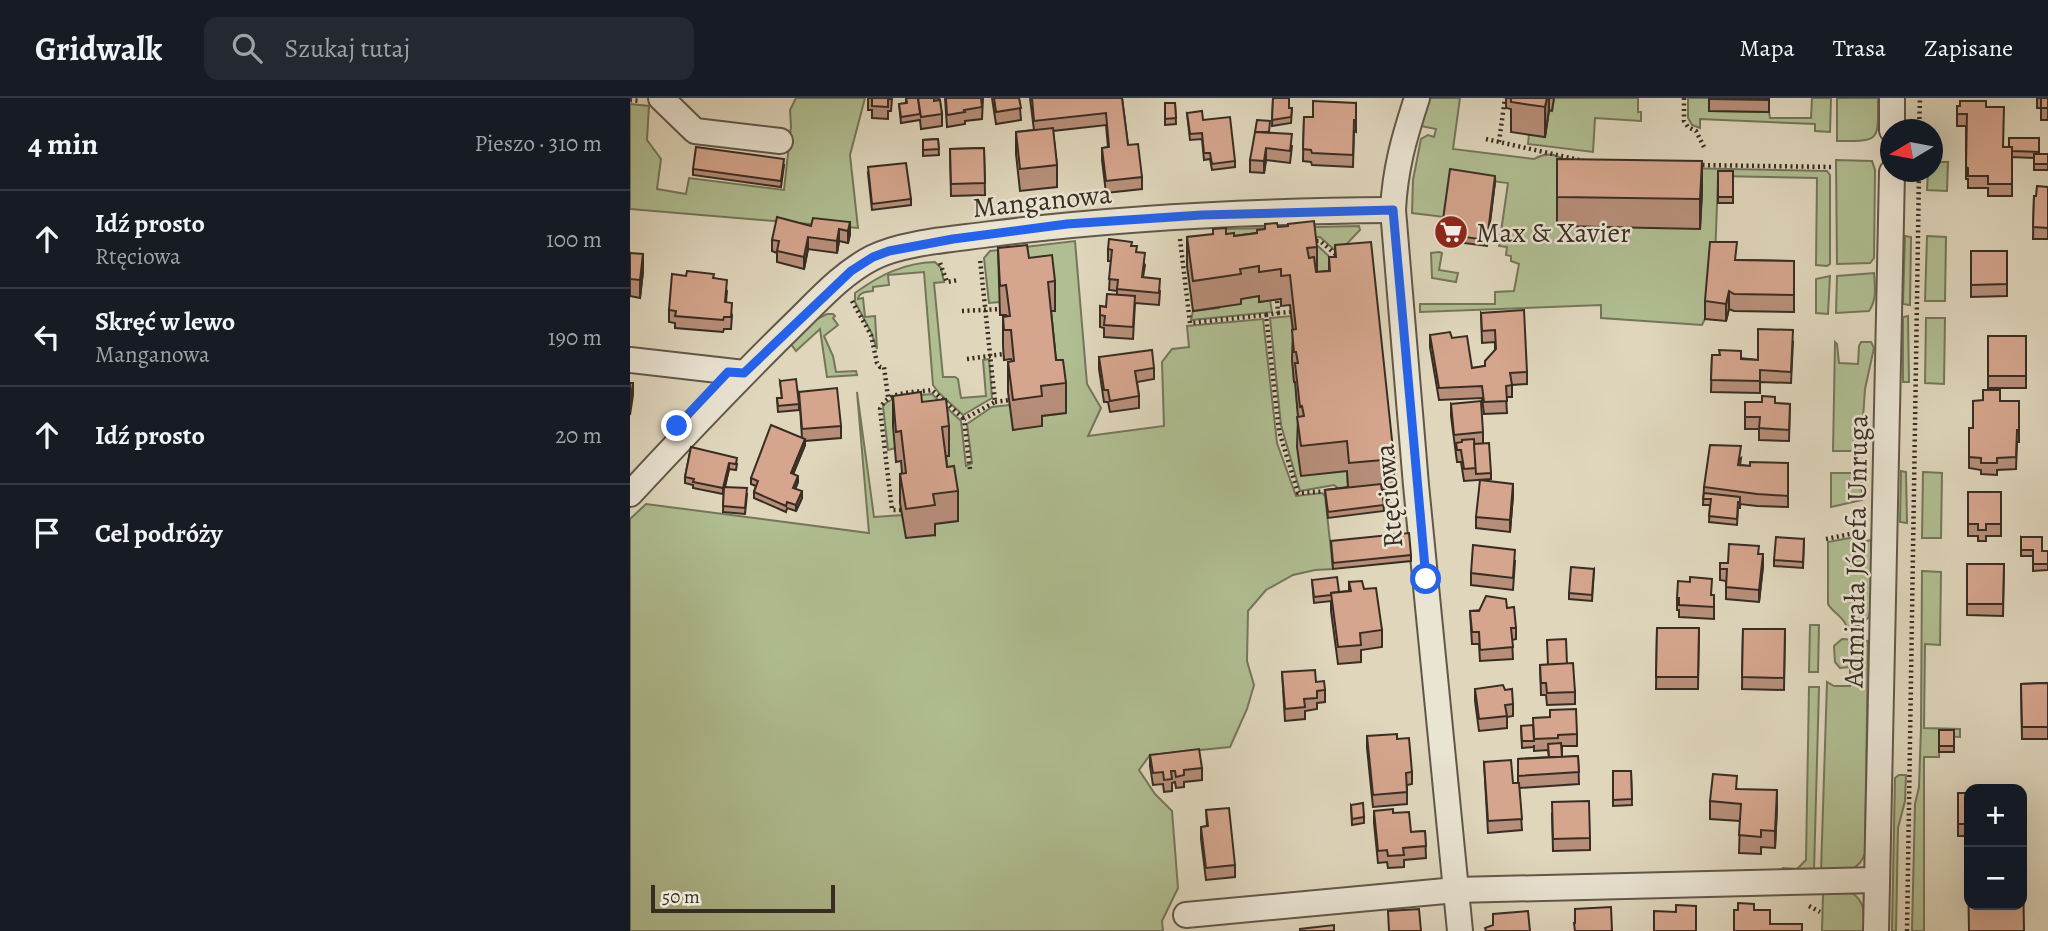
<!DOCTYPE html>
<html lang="pl">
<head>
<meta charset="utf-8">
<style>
  body { margin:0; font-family:Alegreya,serif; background:#242831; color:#f1f3f6 }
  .controls { position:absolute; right:21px; bottom:21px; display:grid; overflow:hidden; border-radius:14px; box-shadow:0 7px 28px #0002 }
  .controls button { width:63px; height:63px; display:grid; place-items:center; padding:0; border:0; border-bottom:2px solid #363941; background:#171b24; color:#f1f3f6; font:35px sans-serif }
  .compass { position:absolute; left:1250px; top:21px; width:63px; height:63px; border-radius:50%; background:#171b24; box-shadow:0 7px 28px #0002; rotate:260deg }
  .scale { position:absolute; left:21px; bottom:18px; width:184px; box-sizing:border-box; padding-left:7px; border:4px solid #392d23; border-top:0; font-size:19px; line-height:24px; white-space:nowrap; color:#392d23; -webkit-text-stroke:5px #eae4d3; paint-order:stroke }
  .stop { position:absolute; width:21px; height:21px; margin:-16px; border:5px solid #2563eb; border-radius:50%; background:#fff }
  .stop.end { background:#2563eb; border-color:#fff; box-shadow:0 2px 7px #0008 }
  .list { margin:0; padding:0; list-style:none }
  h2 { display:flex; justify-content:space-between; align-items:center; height:91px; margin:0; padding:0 28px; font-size:30px }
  h2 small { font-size:23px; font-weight:400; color:#9ea1a6 }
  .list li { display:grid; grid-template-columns:46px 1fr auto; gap:21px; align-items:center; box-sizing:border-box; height:98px; padding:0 28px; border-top:2px solid #363941 }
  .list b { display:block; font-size:26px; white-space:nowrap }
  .list p { margin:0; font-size:23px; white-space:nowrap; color:#9ea1a6 }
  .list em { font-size:23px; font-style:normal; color:#9ea1a6 }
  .icon { flex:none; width:38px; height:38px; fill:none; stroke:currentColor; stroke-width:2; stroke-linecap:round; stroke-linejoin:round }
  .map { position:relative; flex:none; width:1418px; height:833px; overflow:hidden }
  header { display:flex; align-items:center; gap:42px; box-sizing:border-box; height:98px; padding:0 35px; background:#171b24; border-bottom:2px solid #363941 }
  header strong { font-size:33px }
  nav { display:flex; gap:38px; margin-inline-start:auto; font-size:24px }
  .search { width:490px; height:63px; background:#242831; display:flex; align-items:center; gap:18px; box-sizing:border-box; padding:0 24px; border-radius:14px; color:#9ea1a6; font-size:26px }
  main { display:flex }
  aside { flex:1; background:#171b24 }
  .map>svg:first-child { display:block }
  .green { fill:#b0be92; stroke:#74765a; stroke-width:2 }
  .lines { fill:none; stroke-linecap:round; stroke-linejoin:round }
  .minor-casing { stroke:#625749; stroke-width:28 }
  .path { stroke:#392d23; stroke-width:4.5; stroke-dasharray:2 3.5; stroke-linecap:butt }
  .minor { stroke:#eae4d3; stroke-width:24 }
  .wall { fill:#b78e79; stroke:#392d23; stroke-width:2 }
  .shaded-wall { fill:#957463; stroke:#392d23; stroke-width:2 }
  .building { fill:#d5a58d; stroke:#392d23; stroke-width:2 }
  .route { stroke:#2563eb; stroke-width:9 }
  .labels { text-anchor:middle; stroke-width:5; stroke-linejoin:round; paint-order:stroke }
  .street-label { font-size:28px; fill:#392d23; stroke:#eae4d3 }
  .poi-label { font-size:28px; fill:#392d23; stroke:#eae4d3; text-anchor:start }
</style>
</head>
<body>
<header>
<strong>Gridwalk</strong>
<div class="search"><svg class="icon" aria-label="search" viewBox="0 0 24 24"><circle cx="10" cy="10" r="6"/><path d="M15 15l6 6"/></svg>Szukaj tutaj</div>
<nav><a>Mapa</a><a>Trasa</a><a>Zapisane</a></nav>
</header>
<main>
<aside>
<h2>4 min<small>Pieszo · 310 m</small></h2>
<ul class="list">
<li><svg class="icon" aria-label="ahead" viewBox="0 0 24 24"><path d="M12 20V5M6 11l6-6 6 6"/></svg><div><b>Idź prosto</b><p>Rtęciowa</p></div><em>100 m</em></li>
<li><svg class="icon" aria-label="left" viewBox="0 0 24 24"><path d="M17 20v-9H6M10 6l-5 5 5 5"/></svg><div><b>Skręć w lewo</b><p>Manganowa</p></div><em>190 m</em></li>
<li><svg class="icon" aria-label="ahead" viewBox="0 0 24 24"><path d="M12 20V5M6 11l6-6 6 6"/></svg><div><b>Idź prosto</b></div><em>20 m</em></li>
<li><svg class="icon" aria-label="arrive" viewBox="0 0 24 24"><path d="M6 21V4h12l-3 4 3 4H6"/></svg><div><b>Cel podróży</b></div></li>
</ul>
</aside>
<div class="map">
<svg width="1418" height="833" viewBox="0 0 1418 833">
  <rect width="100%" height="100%" fill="#dfd6bc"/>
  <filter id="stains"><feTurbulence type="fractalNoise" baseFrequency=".00286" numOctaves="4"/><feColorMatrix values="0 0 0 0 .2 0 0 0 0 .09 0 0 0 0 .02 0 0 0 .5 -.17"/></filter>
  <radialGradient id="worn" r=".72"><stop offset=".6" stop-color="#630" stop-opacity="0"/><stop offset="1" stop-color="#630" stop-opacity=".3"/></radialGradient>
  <g class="green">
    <polygon points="166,0 235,0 220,57 228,130 0,111 0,6 19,8 17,42 31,61 27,91 56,96 59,80 154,92 161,28 160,12"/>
    <path d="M800,0h30l-7,51 81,10c12,-7 24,-5 34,4l112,5 147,3 3,4v89l-3,2 -11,-1 1,-87 -99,-2 -3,83 -10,60 -3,6 -101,-7v-13l-181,7v-8h75v-12l19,-1 5,-27 -8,-3v-5l-5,-1 1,-8 -8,-1 9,-63 -58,-7 -6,41 -32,-4 1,-33 8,-41 7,-4 6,2 2,-8 -15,-3z"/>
    <polygon points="924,0 1008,0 1008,14 1011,14 1011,23 965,20 963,54 898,46 899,36 919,12 922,12"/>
    <polygon points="1058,0 1079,0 1079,13 1139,14 1140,20 1181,20 1182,0 1201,0 1200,34 1185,33 1185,26 1070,21 1070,30 1062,27 1058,20"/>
    <path d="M1207,0h41c0,44 3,43 -41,43z"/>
    <polygon points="1206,62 1242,63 1245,72 1244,160 1240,165 1207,166"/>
    <polygon points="1303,64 1318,64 1317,93 1297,92 1298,74 1302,74"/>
    <polygon points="729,128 730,132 708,155 690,139 640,140 595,145 594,131"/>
    <polygon points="1275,138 1281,139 1280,207 1273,206"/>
    <polygon points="1297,138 1316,139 1315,203 1295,203"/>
    <path d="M445,143l12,143 14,24 -13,28 76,-10 -2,-64 10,-13 17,-2 -2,-21 76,-7 14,124 19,53 26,-3 3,3 8,73 -18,1 -22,5 -27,15 -18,21 -1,50 7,24 -7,24 -17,38 -80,8 -11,15 16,24 17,17 6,77 -16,33 1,10h-533v-412l16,-15 223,29 -12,-141 17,125 29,-2 31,20 -38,-87 -8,2 -5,-44c10,-12 34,-10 49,-12l29,27 5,45 6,-3 -5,-39 25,-17 17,-2 32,11 24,-3 -65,-111 -11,1 -5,-45 6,-7z"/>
    <polygon points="649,147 688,148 703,162 705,177 687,178"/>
    <polygon points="809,154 812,155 809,172 828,175 826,184 802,180 801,155"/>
    <path d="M305,164l6,6 3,14 -10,1 9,94h12l3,2 3,19 25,-2 -3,-36 6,-1 3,39 -29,17 -24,-22 -6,-8 -9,-113 -36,3 1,10 -16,2v4c-7,1 -14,1 -15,8l5,-1 2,19 10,-1 2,33 -6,-17 -16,-30v-9c25,-18 48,-30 80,-31z"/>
    <path d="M1244,175c1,13 3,27 -5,38l-33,2 1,-37z"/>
    <polygon points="1200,178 1198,216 1186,215 1186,181"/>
    <polygon points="629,198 630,204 640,202 642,214 561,222 563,213 589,210 589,208 610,201"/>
    <polygon points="197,216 203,216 205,218 203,220 208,227 194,238 203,258 206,274 226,273 227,277 197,279 190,231 166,253 161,246 187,221"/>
    <polygon points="661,218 666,261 662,262 664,283 666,283 666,295 670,338 717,373 718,389 709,391 704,387 670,393 651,327 640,220"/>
    <polygon points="1278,218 1279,284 1273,284 1273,219"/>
    <polygon points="1296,220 1315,220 1314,286 1295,285"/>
    <polygon points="1205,244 1207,246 1209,265 1228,266 1229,248 1231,244 1241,244 1244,250 1235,291 1231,351 1227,353 1203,353"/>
    <polygon points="1271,373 1276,374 1277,425 1270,424"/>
    <polygon points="1293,374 1312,375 1311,440 1292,440"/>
    <polygon points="1201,375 1231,375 1232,402 1201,409"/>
    <path d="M1230,438l2,6 9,-2 1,58 -3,19 -9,8 -13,2c-4,-11 -14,-14 -19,-23v-62z"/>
    <polygon points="1292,473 1311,474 1310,547 1295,546 1294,630 1330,631 1330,639 1310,638 1309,659 1294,659 1294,833 1282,833 1285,706 1289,689 1291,630"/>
    <polygon points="1180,527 1189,527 1188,574 1179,574"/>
    <path d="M1212,541l26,2 -3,212c-6,21 -26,18 -44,19l6,-190 7,4h16v-19l-10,1 -5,-6 -1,-16z"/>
    <polygon points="1179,589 1189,589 1184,773 1153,773 1153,770 1167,771 1176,762"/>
    <polygon points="1269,677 1276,677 1275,703 1268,730 1266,833 1262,833 1265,680"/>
    <path d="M1222,795c14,9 12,23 12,38h-42l1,-37z"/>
  </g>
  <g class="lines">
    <g class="minor-casing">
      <g id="minor">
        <polyline points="31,0 65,33 150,43"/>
        <path d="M787,0c-13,40 -22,71 -24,112l23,275 44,446"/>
        <polyline points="1262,32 1262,0"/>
        <polyline points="0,262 114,275"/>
        <path d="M0,396c53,-57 106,-113 162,-168 25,-24 49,-52 80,-68 31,-16 84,-19 119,-24 133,-17 268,-23 402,-24"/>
        <polyline points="556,817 826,792 1247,782"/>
        <polyline points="1246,833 1262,74"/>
      </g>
    </g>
    <g class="path">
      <polyline points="1054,0 1054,23 1058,29 1066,33 1074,49"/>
      <polyline points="0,2 10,3"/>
      <polyline points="1289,32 1290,0"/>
      <polyline points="856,41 954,63"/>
      <polyline points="869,44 875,0"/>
      <polyline points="1067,67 1203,69"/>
      <polyline points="550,141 560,225 636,217 649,333 668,395 701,393"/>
      <polyline points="681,143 690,143 709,159"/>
      <polyline points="310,165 317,184 328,182"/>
      <polyline points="222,203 241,237 247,265 250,269 254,269 258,299"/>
      <polyline points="332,213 370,211"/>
      <polyline points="648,215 660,214"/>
      <polyline points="636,217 648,215 647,202"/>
      <polyline points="337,261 374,256"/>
      <polyline points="365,304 379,302"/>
      <polyline points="340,371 334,321 365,304 350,161"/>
      <polyline points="754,389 758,391 760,410 767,409"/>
      <path d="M271,412h-9l-12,-101c8,-19 34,-16 52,-19l32,29"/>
      <polyline points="1196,441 1230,434"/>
      <polyline points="1179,808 1190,814"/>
      <polyline points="1277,833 1289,74"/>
    </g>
    <use href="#minor" class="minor"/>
  </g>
  <g class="wall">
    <polygon points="238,0 262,0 261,13 258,13 258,21 242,20 242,12 238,12"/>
    <polygon points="276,0 309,0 312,16 312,28 291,31 290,22 271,25 269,6 276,5"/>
    <polygon points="315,0 353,0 352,21 335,23 335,26 317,29"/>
    <polygon points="362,0 389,0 391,22 366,26"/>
    <polygon points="400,0 492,0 498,47 512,79 512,91 476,95 472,62 472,50 478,49 476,27 423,33 427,67 427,89 390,93 386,56 386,34 404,32"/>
    <polygon points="643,0 659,10 662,10 661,25 642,28"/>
    <polygon points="876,0 924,0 922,13 919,12 915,39 881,34 881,11 876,10"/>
    <polygon points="1079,0 1139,0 1139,14 1079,13"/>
    <polygon points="1407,0 1418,0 1418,22 1411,22 1411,10 1407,10"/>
    <polygon points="535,5 545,5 546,26 535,27"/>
    <polygon points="726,5 726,34 724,33 723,69 682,67 681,64 673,63 674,19 683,19"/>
    <polygon points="1327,8 1356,9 1373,49 1379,49 1409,40 1409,56 1418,56 1418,72 1404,72 1404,60 1382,59 1382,98 1358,98 1358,90 1338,90 1338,81 1336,81 1336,28 1327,28"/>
    <polygon points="557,15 573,22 605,63 605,69 582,72 580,61 574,62 572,41 560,42"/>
    <polygon points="639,34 662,48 660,65 636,62 634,75 620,74 620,62"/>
    <polygon points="308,41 309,57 293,58 293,42"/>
    <polygon points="354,50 355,97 321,98 320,51"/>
    <polygon points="927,61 1072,93 1070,131 927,128"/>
    <polygon points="154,67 151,89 63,77 63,71"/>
    <rect x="1088" y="73" width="15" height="32"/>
    <polygon points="238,75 281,101 281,107 242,112"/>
    <polygon points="865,84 857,148 811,142 811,136"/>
    <polygon points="1418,89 1418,141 1403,141 1404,98 1406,98"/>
    <polygon points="220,124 220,136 218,145 209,143 207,155 178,151 174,171 147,164 147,155 142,153 142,142 181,128"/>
    <polygon points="648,129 687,149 687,174 699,173 699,159 705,159 705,147 764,361 764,390 752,392 754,413 698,420 695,392 718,389 717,373 671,378 667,349 668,319 665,284 664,284 662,261 663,232 660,207 651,208 651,201 629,204 629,198 611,201 611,206 563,213 557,168 557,139 604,138 627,135"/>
    <polygon points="502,148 515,167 513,179 530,193 529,207 505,205 503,241 474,239 474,230 470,229 470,208 476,209 487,197 487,193 479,192 481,163 478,163 478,151"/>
    <polygon points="368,150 399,160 425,183 425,213 421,213 426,262 436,285 436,315 412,318 412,328 383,332 378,294 378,264 382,264 381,261 374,262 373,248 373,219 377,218 376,217 370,217"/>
    <polygon points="1341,153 1377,153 1377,198 1341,199"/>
    <polygon points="0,155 13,173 10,200 0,198"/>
    <polygon points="1107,162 1164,163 1164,214 1104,213 1099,211 1096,223 1075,221 1075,203"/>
    <polygon points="84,180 97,193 96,204 102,217 101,231 94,231 93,234 45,230 45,225 39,224 39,212"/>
    <polygon points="851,215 897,274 897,286 882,287 882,299 876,299 877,315 854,316 852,300 809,302 800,249 800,237 822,240 842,270 855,268 865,252 865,244 852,245"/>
    <rect x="1358" y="238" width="38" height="52"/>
    <polygon points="1163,244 1161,285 1130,284 1130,295 1081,294 1082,257 1128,262"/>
    <polygon points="469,259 524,270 524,281 507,284 509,298 509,310 480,314 478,304 474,304 469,271"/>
    <polygon points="150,283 169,306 169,312 148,314 147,300 152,300"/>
    <polygon points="169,294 211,328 211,340 175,343 175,347 163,376 168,384 165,391 172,400 166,413 157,410 156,414 124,400 124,394 126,388 121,386 121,380 172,340"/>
    <polygon points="263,298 292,304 319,328 319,358 316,358 317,369 328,393 328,423 305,426 305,437 276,440 270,405 270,376 272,375 271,363 266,364 263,328"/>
    <polygon points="1370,303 1389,303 1389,344 1387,344 1386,371 1367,372 1367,377 1351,376 1351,372 1339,370 1339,330 1343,330"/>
    <polygon points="1115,304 1160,306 1159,343 1129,342 1129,331 1115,331"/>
    <polygon points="821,306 853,334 853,346 861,375 861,381 834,383 831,364 827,364 821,318"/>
    <polygon points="61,349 107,366 106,372 99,371 95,389 117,396 115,416 93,414 94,391 93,396 63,390 63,387 55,385 55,379"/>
    <polygon points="1111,360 1110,367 1120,368 1158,365 1158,409 1127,408 1110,406 1110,410 1108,410 1107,427 1079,424 1080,407 1073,407 1074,389"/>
    <polygon points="1338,394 1371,394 1371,438 1356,438 1356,443 1348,443 1348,438 1338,438"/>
    <polygon points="883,397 880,434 846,430 846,419"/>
    <polygon points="1391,439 1412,453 1418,453 1418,472 1403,473 1403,458 1391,458"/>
    <polygon points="1174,441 1173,470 1144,468 1144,462"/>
    <polygon points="701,443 781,457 781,463 703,471"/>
    <polygon points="1129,456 1133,468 1129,504 1096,501 1096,483 1090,482 1090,471 1098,465"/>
    <polygon points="885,463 883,492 841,487 841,475"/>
    <polygon points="1337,466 1374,466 1373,518 1337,517"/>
    <polygon points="964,471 962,503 939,501 939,495"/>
    <polygon points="682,482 709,494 719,493 719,484 734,491 752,532 752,549 731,552 731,564 708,566 701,513 701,503 684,505"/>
    <polygon points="1084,497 1084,521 1049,519 1049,512 1047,512 1047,500"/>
    <polygon points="877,510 886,530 886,541 882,542 883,561 850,563 849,546 842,546 840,513"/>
    <polygon points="1027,530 1069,530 1068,591 1026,591"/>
    <polygon points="1113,531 1155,531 1154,592 1112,591"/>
    <polygon points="937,566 945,594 945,606 917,607 916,597 911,597 910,567"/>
    <polygon points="652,574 686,584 695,592 695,604 687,605 687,611 675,613 675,621 655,623"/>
    <polygon points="1418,585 1418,641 1392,641 1391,586"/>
    <polygon points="845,591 875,592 883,606 883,618 877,619 877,630 849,633 845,603"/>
    <polygon points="891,628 947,636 947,648 932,648 932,659 948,658 949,686 889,690 892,732 858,735 854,664 883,685 888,685 888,661 919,659 918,652 904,653 904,647 904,649 892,650"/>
    <rect x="1309" y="632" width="15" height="22"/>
    <polygon points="737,638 767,641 782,674 782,686 777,687 777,706 743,709 737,650"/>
    <polygon points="520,657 572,670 572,682 554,684 554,689 546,690 545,684 542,685 542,693 534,694 533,686 523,687 520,668"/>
    <polygon points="983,673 1001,673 1002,707 983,708"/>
    <polygon points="1107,691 1147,709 1145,750 1131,749 1131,756 1109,755 1110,723 1080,721 1080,703"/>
    <polygon points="1328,695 1394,833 1337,738 1328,738"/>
    <polygon points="721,707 734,719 734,725 722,727"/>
    <polygon points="576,712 605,767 605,779 576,782 571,741 571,729 577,728"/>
    <polygon points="744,713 763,715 781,734 795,733 796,760 774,762 774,769 758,770 757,764 748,765 744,725"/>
    <polygon points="922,716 960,740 960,752 923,753"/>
  </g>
  <g class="shaded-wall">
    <polygon points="917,0 919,0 919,12 915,39 915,9"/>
    <polygon points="636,50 636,62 634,75 634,63"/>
    <polygon points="1072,63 1072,93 1070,131 1070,101"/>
    <polygon points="865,78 865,84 857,148 857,142"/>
    <polygon points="220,124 220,136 218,145 218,133"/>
    <polygon points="209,131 209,143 207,155 207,143"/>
    <polygon points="178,139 178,151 174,171 174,159"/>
    <polygon points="13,156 13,173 10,200 10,182"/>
    <polygon points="1099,193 1099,211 1096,223 1096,206"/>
    <polygon points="3,285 3,297 0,317 0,305"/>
    <polygon points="175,341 175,347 161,381 161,375"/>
    <polygon points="99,365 99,371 93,396 93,390"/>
    <polygon points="168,378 168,384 163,396 163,390"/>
    <polygon points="883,386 883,397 880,434 880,422"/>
    <polygon points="172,393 172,400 166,413 166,407"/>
    <polygon points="1133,456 1133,468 1129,504 1129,492"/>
    <polygon points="1147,692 1147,709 1145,750 1145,733"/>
  </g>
  <g class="building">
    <polygon points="242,0 261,0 261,1 258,1 258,9 242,8"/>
    <polygon points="276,0 288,0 290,16 271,19 269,6 277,5"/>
    <polygon points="288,0 304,0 304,3 310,2 312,16 291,19"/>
    <polygon points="316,0 351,0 352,9 334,12 335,14 317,17"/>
    <polygon points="364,0 389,0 391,10 366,14"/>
    <polygon points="402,0 492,0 498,47 508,46 512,79 476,83 472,50 479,49 476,15 404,23"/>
    <polygon points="643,0 659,0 659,10 662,10 661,19 642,22"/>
    <polygon points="881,0 917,0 915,9 881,4"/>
    <polygon points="1079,0 1139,0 1139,2 1079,1"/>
    <rect x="1411" y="0" width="7" height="10"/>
    <polygon points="683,3 726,5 726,22 724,22 723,57 682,55 681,52 673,51 674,19 683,19"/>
    <polygon points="1330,3 1356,3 1356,9 1374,9 1373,49 1382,49 1382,86 1358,86 1358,78 1338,78 1338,70 1336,69 1337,16 1327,16 1327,8 1330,8"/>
    <polygon points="535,5 545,5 546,20 535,21"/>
    <polygon points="572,13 573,22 600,19 605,63 582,66 580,55 574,55 572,35 560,36 557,15"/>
    <polygon points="627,22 640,23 639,34 625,34"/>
    <polygon points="423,30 427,67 390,71 386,34"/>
    <polygon points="625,34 662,36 660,53 636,50 634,63 620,62"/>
    <polygon points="1379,40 1409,40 1409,54 1382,53 1382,49 1379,49"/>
    <polygon points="308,41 309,51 293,52 293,42"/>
    <polygon points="66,49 154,61 151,83 63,71"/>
    <polygon points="354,50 355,85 321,86 320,51"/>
    <rect x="1404" y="56" width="14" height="10"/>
    <polygon points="927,61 1072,63 1070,101 927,99"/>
    <polygon points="276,65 281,101 242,106 238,69"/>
    <polygon points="820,71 865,78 857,142 811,136"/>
    <rect x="1088" y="73" width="15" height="26"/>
    <polygon points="1407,88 1418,89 1418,130 1403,129 1404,98 1406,98"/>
    <polygon points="147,119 181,128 183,120 220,124 218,133 209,131 207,143 178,139 174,159 147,153 149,143 142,142"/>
    <polygon points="684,123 687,149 677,150 679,160 684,159 686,174 700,173 699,159 706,159 705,147 741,144 764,361 719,365 717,343 671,348 667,319 674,318 672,308 670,309 665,265 668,265 666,254 664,254 662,232 666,231 660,177 651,178 651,171 629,174 629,168 610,171 611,176 563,183 557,139 583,136 583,131 596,130 596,136 604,135 604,138 627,135 627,132 635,131 635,126 647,125 648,129 658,128 658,126"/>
    <polygon points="479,141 502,144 501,148 507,148 506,154 515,155 512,179 530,181 529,195 487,191 488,182 479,181 482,152 478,151"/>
    <polygon points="1080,144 1107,144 1105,162 1164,163 1164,197 1104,196 1099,193 1096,206 1075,203"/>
    <polygon points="397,147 399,160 422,157 425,183 418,184 426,262 433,262 436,285 411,288 412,298 383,302 378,264 384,263 381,232 374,232 373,219 380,218 376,187 370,188 368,150"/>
    <polygon points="1341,153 1377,153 1377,186 1341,187"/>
    <polygon points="0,155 13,156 10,182 0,181"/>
    <polygon points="57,173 84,176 83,180 97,182 95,204 102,205 101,219 94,219 93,222 45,218 46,213 39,212 42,176 56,178"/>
    <polygon points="477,196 505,198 503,229 474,227 475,218 470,217 470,208 476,209"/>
    <polygon points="894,212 897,274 880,275 882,287 876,288 877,303 854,304 852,288 809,290 800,237 820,234 822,240 837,238 842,270 855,268 855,263 866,251 865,232 852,233 851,215"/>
    <polygon points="1128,231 1163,232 1161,274 1130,272 1130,283 1081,282 1082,257 1090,257 1089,252 1111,253 1111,261 1128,262"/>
    <rect x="1358" y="238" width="38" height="40"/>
    <polygon points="522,252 524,270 505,273 509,298 480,303 478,292 474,292 469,259"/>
    <polygon points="166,281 169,306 148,308 147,300 152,300 150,283"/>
    <polygon points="0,285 3,285 0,305"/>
    <polygon points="207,290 211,328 172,331 169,294"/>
    <polygon points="1353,292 1370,292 1370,303 1389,303 1389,332 1387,332 1386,359 1367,360 1367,365 1351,365 1351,360 1339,359 1339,330 1343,330 1343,303 1353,302"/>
    <polygon points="291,294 292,304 316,301 319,328 312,329 317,369 324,368 328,393 303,396 305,407 276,411 270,376 276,375 271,333 266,334 263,298"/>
    <polygon points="1132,298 1145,299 1145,305 1160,306 1159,332 1129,330 1130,319 1115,319 1115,304 1132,304"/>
    <polygon points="851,303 853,334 824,337 821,306"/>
    <polygon points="141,327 175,341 161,375 168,378 163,390 172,393 166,407 157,404 156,408 124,394 128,383 121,380"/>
    <polygon points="844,341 846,370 834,371 831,352 827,352 826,345 832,344 832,342"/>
    <polygon points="859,345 861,375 846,376 844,346"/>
    <polygon points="1080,347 1111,348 1108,367 1120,368 1120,364 1158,365 1158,398 1127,396 1074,389"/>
    <polygon points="61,349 107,360 106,366 99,365 93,390 63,384 64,381 55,379"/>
    <polygon points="850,382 883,386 880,422 846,419"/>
    <polygon points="751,386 754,407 698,414 695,392"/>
    <polygon points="94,389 117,390 115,410 93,408"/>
    <polygon points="1338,394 1371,394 1371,426 1356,426 1356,432 1348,432 1348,426 1338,426"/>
    <polygon points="1074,395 1110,399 1110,404 1108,404 1107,421 1079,418 1081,401 1073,401"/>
    <polygon points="779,435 781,457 703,465 701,443"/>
    <polygon points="1146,439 1174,441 1173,464 1144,462"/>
    <polygon points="1391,439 1412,439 1412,453 1418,453 1418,466 1403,466 1403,452 1391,452"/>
    <polygon points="1099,446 1129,448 1128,456 1133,456 1129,492 1096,489 1097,471 1090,471 1090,465 1098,465"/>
    <polygon points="843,447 885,452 883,480 841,475"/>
    <polygon points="1337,466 1374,466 1373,506 1337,506"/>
    <polygon points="941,469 964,471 962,497 939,495"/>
    <polygon points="707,479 709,494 701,495 701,497 684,499 682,482"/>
    <polygon points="1060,479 1082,481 1081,497 1084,497 1084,509 1049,507 1049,500 1047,500 1048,483 1060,484"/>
    <polygon points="732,483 734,491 746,490 752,532 730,535 731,547 708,549 701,495 721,493 719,484"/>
    <polygon points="856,498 876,501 877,510 884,509 886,530 881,530 883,549 850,552 849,534 842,534 840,513 849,513"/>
    <polygon points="1027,530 1069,530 1068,579 1026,579"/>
    <polygon points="1113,531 1155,531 1154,580 1112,579"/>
    <polygon points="936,541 937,566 918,567 917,542"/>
    <polygon points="943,565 945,594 917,595 916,585 911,585 910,567"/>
    <polygon points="685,572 686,584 694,583 695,592 687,593 687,600 674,601 675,609 655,611 652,574"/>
    <polygon points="1418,585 1418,629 1392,629 1391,586"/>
    <polygon points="873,587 875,592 882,591 883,606 875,607 877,618 849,621 845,591"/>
    <polygon points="946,611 947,636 928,637 928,640 904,641 903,620 920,619 920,612"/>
    <polygon points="903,627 904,643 892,643 891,628"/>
    <rect x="1309" y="632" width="15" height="16"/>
    <polygon points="767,636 767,641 779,640 782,674 776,675 777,694 743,697 737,638"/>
    <polygon points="931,645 932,659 919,659 918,646"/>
    <polygon points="569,651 572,670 554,672 554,677 546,679 545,673 541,673 542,681 534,682 533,674 523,675 520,657"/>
    <polygon points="948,658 949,674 888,678 888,661"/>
    <polygon points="881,662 883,685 889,685 892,721 858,723 854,664"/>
    <polygon points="983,673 1001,673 1002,701 983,702"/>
    <polygon points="1083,676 1107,678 1106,691 1147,692 1145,733 1131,732 1131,739 1109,737 1111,706 1080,703"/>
    <polygon points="1328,695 1339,695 1339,716 1337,716 1337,726 1328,726"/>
    <polygon points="959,703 960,740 923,741 922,704"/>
    <polygon points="733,705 734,719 722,721 721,707"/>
    <polygon points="599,710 605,767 576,770 571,729 578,728 576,712"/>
    <polygon points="763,711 763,715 779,714 781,734 795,733 796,748 773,750 774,757 758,758 757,752 748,753 744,713"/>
    <polygon points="1392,715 1394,833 1339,833 1337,716 1339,716 1339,807 1392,807"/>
    <polygon points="1108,805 1124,806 1124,812 1140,812 1140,826 1172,826 1172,833 1104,833 1104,812 1108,812"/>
    <polygon points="1046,807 1066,808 1066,833 1024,833 1024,813 1046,814"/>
    <polygon points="981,809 982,833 945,833 944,825 945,825 945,811"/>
    <polygon points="789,811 791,833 759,833 758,813"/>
    <polygon points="898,813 900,833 856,833 855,830 863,827 863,816"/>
    <polygon points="704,827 704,833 670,833 670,831"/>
  </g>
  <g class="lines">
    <polyline class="route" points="47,328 98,274 114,275 221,173 243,159 259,153 323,141 437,126 572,117 763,112 796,481"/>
  </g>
  <defs>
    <g id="supermarket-disc" transform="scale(1.75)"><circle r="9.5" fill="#8f2418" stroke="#eae4d3"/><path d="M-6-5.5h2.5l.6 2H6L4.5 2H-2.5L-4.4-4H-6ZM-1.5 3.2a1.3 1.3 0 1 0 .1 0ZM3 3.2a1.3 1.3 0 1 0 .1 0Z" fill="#fff"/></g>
  </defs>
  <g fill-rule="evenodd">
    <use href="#supermarket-disc" x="821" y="134"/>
  </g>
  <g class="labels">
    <g class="street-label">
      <text transform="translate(412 102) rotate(-6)" y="10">Manganowa</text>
      <text transform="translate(758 398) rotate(-95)" y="10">Rtęciowa</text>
      <text transform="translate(1225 453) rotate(-89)" y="10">Admirała Józefa Unruga</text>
    </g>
    <g class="poi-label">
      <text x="846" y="144">Max &amp; Xavier</text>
    </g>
  </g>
  <rect width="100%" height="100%" filter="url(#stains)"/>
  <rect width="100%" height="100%" fill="url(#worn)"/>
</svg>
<div class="controls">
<button>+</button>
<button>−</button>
</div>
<svg class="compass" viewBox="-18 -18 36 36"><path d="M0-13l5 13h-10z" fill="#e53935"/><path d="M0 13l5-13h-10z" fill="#9ea1a6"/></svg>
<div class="scale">50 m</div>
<div class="stop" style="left:796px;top:481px"></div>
<div class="stop end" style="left:47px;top:328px"></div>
</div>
</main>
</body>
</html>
